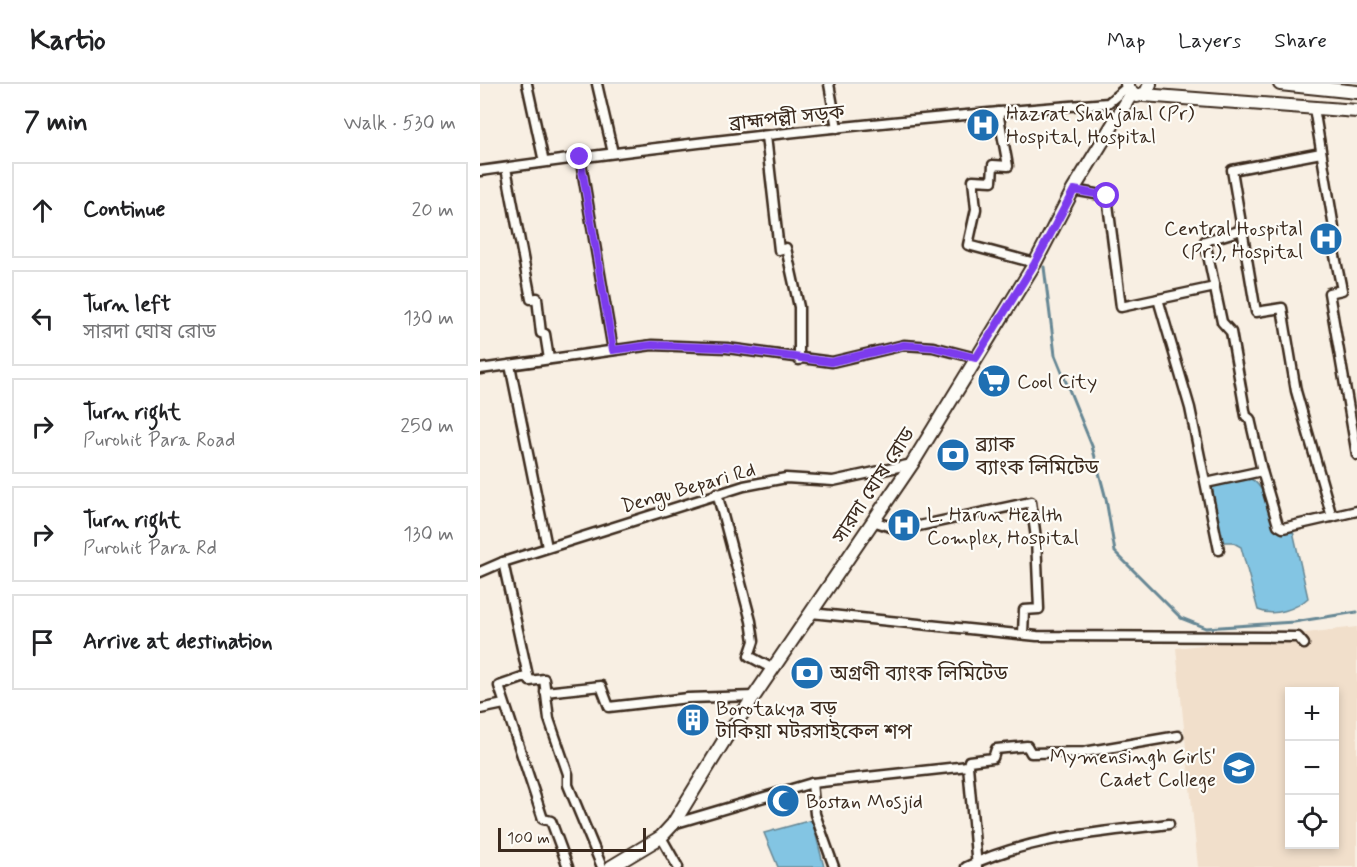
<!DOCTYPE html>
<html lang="en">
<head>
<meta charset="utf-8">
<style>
  body { margin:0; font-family:Mynerve,"Noto Sans Bengali",sans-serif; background:#f6f6f6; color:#202124 }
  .controls { position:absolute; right:18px; bottom:18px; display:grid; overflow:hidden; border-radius:0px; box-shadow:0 3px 9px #0003 }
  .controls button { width:54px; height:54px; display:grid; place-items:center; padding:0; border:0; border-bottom:2px solid #e0e0e0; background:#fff; color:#202124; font:30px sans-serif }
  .scale { position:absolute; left:18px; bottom:15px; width:148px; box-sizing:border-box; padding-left:6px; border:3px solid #3b2a1e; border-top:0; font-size:16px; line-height:21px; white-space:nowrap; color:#3b2a1e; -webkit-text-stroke:4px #fdfcf7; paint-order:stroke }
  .stop { position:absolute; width:18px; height:18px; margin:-14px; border:4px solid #7c3aed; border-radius:50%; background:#fff }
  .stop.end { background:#7c3aed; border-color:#fff; box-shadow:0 2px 6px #0008 }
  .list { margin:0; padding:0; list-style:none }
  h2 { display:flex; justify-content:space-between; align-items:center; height:78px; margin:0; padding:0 24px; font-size:26px }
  h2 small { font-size:20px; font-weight:400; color:#757577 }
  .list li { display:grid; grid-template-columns:39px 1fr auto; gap:18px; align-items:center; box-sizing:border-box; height:96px; margin:0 12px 12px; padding:0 12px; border:2px solid #e0e0e0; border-radius:0px }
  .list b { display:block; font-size:22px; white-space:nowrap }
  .list p { margin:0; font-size:20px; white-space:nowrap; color:#757577 }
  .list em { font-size:20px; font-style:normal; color:#757577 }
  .icon { flex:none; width:33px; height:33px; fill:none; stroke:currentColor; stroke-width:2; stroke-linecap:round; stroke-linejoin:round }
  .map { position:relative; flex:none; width:877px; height:783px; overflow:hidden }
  header { display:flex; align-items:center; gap:36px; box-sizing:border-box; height:84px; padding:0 30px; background:#fff; border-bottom:2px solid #e0e0e0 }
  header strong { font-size:28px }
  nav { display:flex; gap:33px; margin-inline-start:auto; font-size:21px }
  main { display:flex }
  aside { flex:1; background:#fff }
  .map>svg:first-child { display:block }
  .built { fill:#f1dfcb; fill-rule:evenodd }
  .water { fill:#83c5e3; stroke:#668794; stroke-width:1.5 }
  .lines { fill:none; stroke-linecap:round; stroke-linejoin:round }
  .stream { stroke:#668794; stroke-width:3 }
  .minor-casing { stroke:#3b2a1e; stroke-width:13 }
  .secondary-casing { stroke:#3b2a1e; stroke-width:16 }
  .minor { stroke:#fdfcf7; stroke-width:8 }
  .secondary { stroke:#fdfcf7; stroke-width:12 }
  .route { stroke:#7c3aed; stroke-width:8 }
  .labels { text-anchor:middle; stroke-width:4.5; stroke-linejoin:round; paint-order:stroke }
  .poi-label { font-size:20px; fill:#3b2a1e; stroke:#fdfcf7; text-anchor:start }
  .street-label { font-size:20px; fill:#3b2a1e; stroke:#fdfcf7 }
</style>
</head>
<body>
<header>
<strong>Kartio</strong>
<nav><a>Map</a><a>Layers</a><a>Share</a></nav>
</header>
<main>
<aside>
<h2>7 min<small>Walk · 530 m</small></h2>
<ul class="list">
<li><svg class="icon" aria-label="ahead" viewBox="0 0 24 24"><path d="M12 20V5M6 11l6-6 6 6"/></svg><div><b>Continue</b></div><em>20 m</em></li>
<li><svg class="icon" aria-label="left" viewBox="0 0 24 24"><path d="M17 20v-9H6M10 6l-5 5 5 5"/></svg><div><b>Turn left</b><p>সারদা ঘোষ রোড</p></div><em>130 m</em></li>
<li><svg class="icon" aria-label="right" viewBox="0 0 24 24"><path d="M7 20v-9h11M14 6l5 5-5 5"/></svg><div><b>Turn right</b><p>Purohit Para Road</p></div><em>250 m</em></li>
<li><svg class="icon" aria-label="right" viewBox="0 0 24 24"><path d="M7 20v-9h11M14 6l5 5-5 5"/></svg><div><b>Turn right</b><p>Purohit Para Rd</p></div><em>130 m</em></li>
<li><svg class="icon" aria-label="arrive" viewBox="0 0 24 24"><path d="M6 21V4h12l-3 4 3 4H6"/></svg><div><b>Arrive at destination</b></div></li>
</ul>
</aside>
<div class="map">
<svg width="877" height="783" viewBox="0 0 877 783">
  <rect width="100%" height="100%" fill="#f8efe3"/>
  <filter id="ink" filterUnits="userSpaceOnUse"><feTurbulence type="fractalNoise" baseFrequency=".0167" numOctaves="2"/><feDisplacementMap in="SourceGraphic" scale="12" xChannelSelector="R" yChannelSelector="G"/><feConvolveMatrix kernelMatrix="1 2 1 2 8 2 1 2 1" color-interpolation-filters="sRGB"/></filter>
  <g filter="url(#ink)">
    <path class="built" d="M877,543v240h-159l-22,-219zM810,608h44v152h-44z"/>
    <g class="water">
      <path d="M766,393c22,6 21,38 33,53l14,1 15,67c-12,11 -34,19 -50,12l-17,-63 -9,-5h-11l-10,-50 2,-6z"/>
      <polygon points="332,736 344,783 298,783 284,749"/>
    </g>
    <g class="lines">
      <polyline class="stream" points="564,183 575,271 612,362 626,415 635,468 701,534 726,544 814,538 877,528"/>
      <g class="minor-casing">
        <g id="minor">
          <polyline points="47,0 64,78"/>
          <polyline points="117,0 133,69"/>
          <polyline points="349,0 357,44"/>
          <polyline points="834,24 857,162 854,167 862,206 849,209 877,371"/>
          <polyline points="518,28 528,82 513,81 512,97 493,96 496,125 488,161 555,179"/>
          <polyline points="286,52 299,166 306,164 319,223 319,276"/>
          <polyline points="841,69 752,86 776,228 802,224 816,307 852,433"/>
          <polyline points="100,73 133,266"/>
          <polyline points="26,84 51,215 57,214 61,249 65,250 69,275"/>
          <path d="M0,87c209,-29 418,-52 628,-68l19,-16"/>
          <polyline points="593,106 627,112 641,223 735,203"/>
          <polyline points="762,146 725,157 742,238 751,248 766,332 770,335 782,387 798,441 803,444 877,427"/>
          <polyline points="678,215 710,324 739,466"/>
          <polyline points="30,281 67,463"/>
          <polyline points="0,285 172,261 247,264 352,278 424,261 453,263 496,274"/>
          <polyline points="726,399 782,387"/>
          <polyline points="237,409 271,537 274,557 269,572 293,585"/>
          <polyline points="393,437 420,446 551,418 556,454 559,525 544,526 543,550"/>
          <polyline points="23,478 48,592 19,602 63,735 71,737 88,783"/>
          <polyline points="0,488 23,478 264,402 306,394 353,397 432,380"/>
          <polyline points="331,529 557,552 818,553 824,560"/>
          <polyline points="48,592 50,597 64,595 69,635 88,690 88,701 122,783"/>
          <polyline points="65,608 121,602 129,623 208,614 275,612"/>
          <polyline points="0,625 24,620"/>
          <polyline points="488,682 489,677 513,674 516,665 547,662 551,669 604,668 698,652"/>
          <polyline points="332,699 335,730 354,783"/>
          <polyline points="193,740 332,699 488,682 497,783"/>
          <polyline points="181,753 198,783"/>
          <path d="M486,783c63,-30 135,-35 203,-43"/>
        </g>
      </g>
      <g class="secondary-casing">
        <g id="secondary">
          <polyline points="647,0 650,7 657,12 666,9 670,0"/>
          <polyline points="800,0 877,8"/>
          <polyline points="663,11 877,27"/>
          <polyline points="131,783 181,753 193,740 245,655 432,380 555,179 593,106 652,9"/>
        </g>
      </g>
      <use href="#minor" class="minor"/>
      <use href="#secondary" class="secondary"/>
    </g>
  </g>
  <g class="lines" filter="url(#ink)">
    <polyline class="route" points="100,73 133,266 172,261 247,264 351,278 424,261 453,263 496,274 555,179 594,106 627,112"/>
  </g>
  <defs>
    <g id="hospital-disc" transform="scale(1.725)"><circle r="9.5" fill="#1f6fb2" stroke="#fdfcf7"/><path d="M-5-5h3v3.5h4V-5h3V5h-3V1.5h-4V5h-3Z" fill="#fff"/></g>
    <g id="supermarket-disc" transform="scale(1.725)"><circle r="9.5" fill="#1f6fb2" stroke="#fdfcf7"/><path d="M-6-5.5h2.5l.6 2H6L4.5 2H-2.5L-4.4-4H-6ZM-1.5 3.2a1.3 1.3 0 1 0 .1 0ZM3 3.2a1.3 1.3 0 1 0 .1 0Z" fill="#fff"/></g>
    <g id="bank-disc" transform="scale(1.725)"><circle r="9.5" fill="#1f6fb2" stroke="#fdfcf7"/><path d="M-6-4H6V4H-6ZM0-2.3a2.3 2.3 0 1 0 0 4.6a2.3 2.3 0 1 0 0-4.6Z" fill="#fff"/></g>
    <g id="building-disc" transform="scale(1.725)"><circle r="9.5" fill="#1f6fb2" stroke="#fdfcf7"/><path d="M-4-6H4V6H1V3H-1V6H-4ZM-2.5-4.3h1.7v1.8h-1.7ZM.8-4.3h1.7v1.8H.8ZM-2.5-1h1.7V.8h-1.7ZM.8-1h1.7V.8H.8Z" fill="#fff"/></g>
    <g id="university-disc" transform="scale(1.725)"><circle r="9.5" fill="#1f6fb2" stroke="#fdfcf7"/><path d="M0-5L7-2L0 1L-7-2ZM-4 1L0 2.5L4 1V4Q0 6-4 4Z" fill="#fff"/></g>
    <g id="mosque-disc" transform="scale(1.725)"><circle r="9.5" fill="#1f6fb2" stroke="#fdfcf7"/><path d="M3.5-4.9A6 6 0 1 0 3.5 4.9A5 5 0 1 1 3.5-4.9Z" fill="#fff"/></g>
  </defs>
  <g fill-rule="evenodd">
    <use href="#hospital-disc" x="503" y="41"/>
    <use href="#hospital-disc" x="846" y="155"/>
    <use href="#supermarket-disc" x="514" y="297"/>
    <use href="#bank-disc" x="473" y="371"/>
    <use href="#hospital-disc" x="424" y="441"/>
    <use href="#bank-disc" x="327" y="589"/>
    <use href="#building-disc" x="213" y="636"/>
    <use href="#university-disc" x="759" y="684"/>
    <use href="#mosque-disc" x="303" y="717"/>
  </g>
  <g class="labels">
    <g class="poi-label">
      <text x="526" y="36">Hazrat Shahjalal (Pr)<tspan x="526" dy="23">Hospital, Hospital</tspan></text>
      <text x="823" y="151" text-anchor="end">Central Hospital<tspan x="823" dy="23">(Pr.), Hospital</tspan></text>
      <text x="537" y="304">Cool City</text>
      <text x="496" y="367">ব্র্যাক<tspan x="496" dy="23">ব্যাংক লিমিটেড</tspan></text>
      <text x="447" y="437">L. Harun Health<tspan x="447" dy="23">Complex, Hospital</tspan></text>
      <text x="350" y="596">অগ্রণী ব্যাংক লিমিটেড</text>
      <text x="236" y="631">Borotakya বড়<tspan x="236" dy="23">টাকিয়া মটরসাইকেল শপ</tspan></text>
      <text x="736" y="679" text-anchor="end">Mymensingh Girls'<tspan x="736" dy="23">Cadet College</tspan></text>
      <text x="326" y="724">Bostan Mosjid</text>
    </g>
    <g class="street-label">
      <text transform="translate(307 33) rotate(-6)" y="7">ব্রাহ্মপল্লী সড়ক</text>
      <text transform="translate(393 401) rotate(-57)" y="7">সারদা ঘোষ রোড</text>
      <text transform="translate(208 403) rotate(-16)" y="7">Dengu Bepari Rd</text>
    </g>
  </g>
</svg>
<div class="controls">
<button>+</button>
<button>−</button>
<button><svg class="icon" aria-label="locate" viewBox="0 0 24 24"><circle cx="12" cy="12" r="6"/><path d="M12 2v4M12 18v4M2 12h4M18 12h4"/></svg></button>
</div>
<div class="scale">100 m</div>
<div class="stop" style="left:627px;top:112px"></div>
<div class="stop end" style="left:100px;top:73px"></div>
</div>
</main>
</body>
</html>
